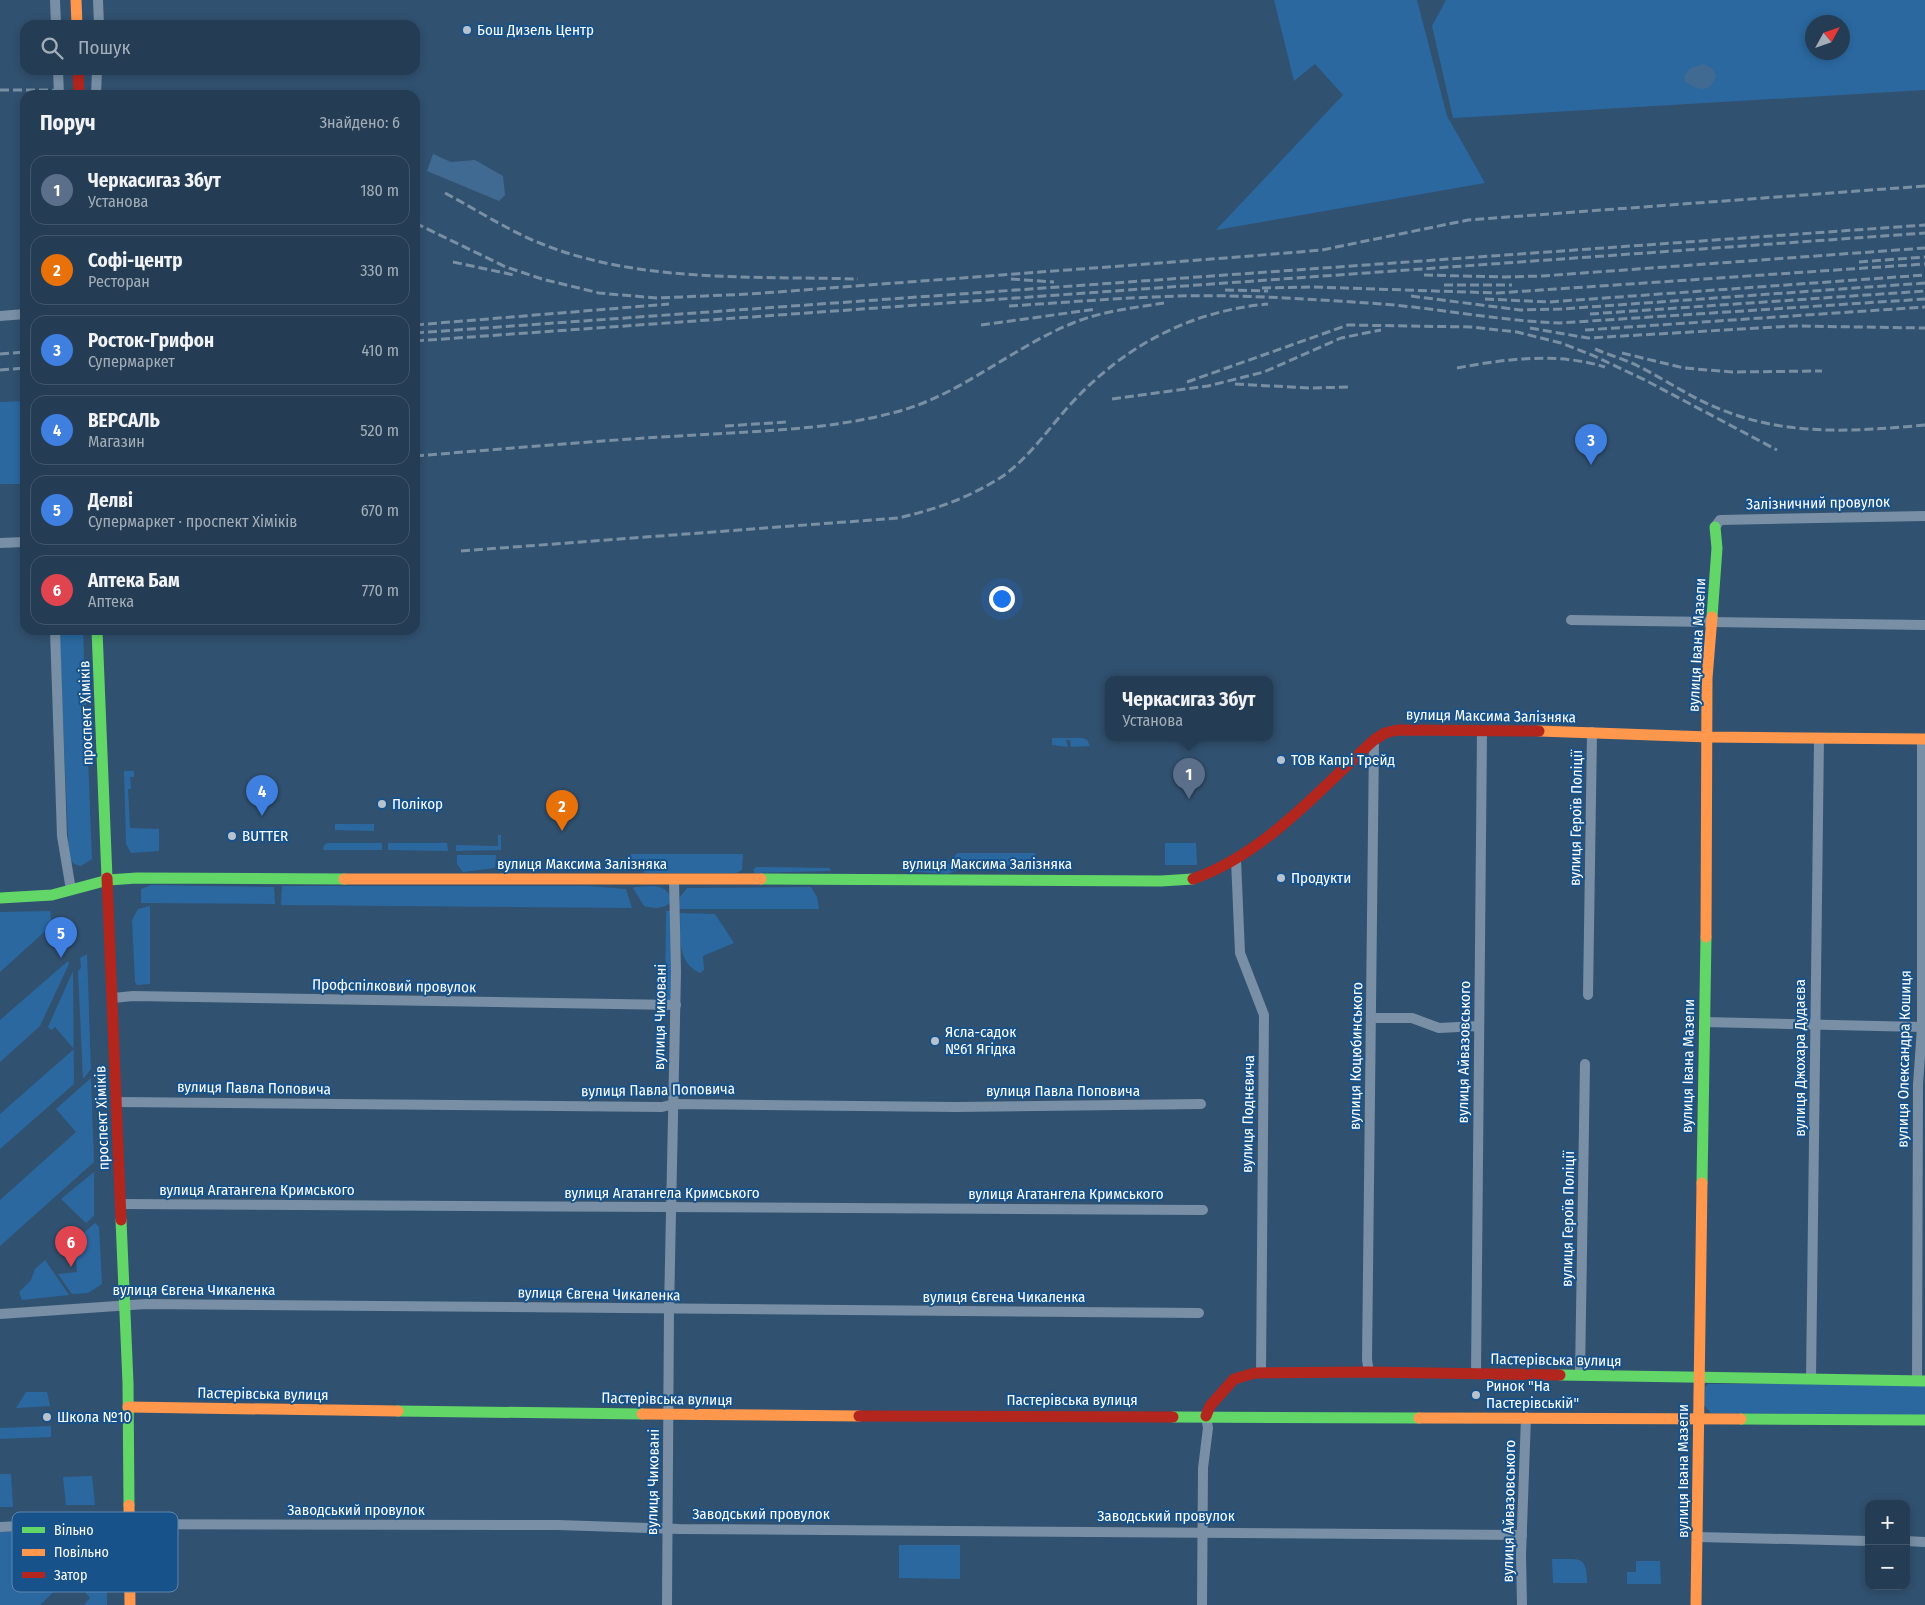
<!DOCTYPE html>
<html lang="uk">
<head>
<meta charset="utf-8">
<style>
  body { margin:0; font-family:"Fira Sans Condensed",sans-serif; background:#31485e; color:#f1f3f6 }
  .controls { position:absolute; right:15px; bottom:15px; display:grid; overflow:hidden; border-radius:10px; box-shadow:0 2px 8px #0003 }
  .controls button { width:45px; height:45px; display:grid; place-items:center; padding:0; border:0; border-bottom:1px solid #42566b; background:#253d54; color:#f1f3f6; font:25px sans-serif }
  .compass { position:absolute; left:1805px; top:15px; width:45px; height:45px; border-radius:50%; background:#253d54; box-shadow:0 2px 8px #0003; rotate:50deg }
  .you { position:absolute; left:1001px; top:598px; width:18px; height:18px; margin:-12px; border:4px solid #fff; border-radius:50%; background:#1a73e8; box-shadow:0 0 0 8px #1a73e833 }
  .badge { display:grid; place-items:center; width:32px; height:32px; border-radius:50%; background:#bca0f2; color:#fff; font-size:16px; font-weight:700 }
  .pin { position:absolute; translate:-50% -41px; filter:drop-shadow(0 1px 2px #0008) }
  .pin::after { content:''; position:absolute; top:26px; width:18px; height:15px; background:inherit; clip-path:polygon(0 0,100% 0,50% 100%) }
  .popup { position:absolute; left:1105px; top:676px; width:168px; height:65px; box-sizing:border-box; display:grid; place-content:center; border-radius:10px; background:#253d54; filter:drop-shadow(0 1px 4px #0005); font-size:16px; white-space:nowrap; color:#a3aeb8 }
  .popup b { font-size:19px; color:#f1f3f6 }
  .popup::after { content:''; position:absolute; left:50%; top:100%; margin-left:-10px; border:10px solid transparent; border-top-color:#253d54 }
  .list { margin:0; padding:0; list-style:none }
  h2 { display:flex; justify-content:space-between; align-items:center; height:65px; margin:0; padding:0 20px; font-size:21px }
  h2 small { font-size:16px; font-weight:400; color:#a3aeb8 }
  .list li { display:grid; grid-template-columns:32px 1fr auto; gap:15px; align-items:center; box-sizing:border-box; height:70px; margin:0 10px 10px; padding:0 10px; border:1px solid #42566b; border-radius:15px }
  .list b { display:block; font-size:19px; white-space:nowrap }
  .list p { margin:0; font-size:16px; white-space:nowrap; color:#a3aeb8 }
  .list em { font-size:16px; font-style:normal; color:#a3aeb8 }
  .icon { flex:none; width:28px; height:28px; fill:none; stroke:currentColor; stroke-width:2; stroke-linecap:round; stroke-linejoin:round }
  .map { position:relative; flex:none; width:1925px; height:1605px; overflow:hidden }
  .search { position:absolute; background:#253d54; box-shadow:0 2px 8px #0003; left:20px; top:20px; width:400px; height:55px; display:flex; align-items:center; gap:12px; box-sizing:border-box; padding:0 18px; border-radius:15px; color:#a3aeb8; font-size:19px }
  .panel { position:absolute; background:#253d54; box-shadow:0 2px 8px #0003; left:20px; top:90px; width:400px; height:545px; border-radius:15px }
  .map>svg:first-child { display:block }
  .green { fill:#2b68a0; fill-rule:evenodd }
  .water { fill:#406a91 }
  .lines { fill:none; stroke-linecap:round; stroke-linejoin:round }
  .street { stroke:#788fa5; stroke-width:10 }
  .fast { stroke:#63d668; stroke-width:11 }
  .slow { stroke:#ff974d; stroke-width:11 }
  .jam { stroke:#b3261e; stroke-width:11 }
  .rail { stroke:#7990a4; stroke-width:3; stroke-dasharray:9 4; stroke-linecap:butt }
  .jam-bridge { stroke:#b3261e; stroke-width:11 }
  .poi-dot { fill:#b7c2cd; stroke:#17528a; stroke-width:2 }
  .labels { text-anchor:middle; stroke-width:4; stroke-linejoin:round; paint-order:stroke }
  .poi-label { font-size:15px; fill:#fff; stroke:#17528a; text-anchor:start }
  .street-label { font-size:15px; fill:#fff; stroke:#17528a }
  .key { fill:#17528a; stroke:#5d86ad; stroke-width:1 }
  .key-label { font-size:14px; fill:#fff }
</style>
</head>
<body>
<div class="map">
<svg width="1925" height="1605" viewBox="0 0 1925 1605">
  <rect width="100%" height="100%" fill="#315170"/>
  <g class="green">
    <polygon points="1274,0 1417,0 1447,116 1485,183 1216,230 1343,95 1315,64 1294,81"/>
    <path d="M1446,0h479v90l-472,28 -21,-92zM1812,22h30v30h-30z"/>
    <polygon points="25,401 25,484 0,484 0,402"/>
    <polygon points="59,630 83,630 92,859 81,866 74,864 69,858"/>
    <polygon points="1052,738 1083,738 1087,740 1090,746 1071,747 1070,740 1066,740 1068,747 1052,745"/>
    <polygon points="124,771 134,771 134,777 130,777 131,789 128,789 130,828 159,829 159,851 131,853 126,844"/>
    <polygon points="335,824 374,824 374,831 335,830"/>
    <polygon points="498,835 501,835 501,850 456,851 456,845 498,846"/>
    <polygon points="328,843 382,843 382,850 323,850 324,845"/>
    <polygon points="388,843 447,843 448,851 388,850"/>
    <polygon points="1165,843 1196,843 1197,865 1165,865"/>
    <polygon points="958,853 1035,853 1036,864 1005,865 1005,860 988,861 986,869 959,869 948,874 903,871 904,866 907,864 955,864 955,855"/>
    <polygon points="631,854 743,854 742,870 736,873 645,873 631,859"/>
    <polygon points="457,855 496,855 495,868 463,872 457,864"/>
    <polygon points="756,867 829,868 831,871 755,873 753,870"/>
    <polygon points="151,885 274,887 275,904 141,903 141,889"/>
    <polygon points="282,886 588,886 626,889 632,908 281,905"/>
    <path d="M654,886c12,2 15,5 17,16 -8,8 -18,6 -27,4l-11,-18 1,-1z"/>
    <polygon points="811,887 817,897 819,909 679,909 680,897 687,888"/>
    <polygon points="150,906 150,984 137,985 135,982 132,920 138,909"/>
    <polygon points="50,911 52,925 0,972 0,912"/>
    <polygon points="666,911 671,911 671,1000 665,1001"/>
    <path d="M680,913l35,1 19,29 -31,13 1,14 -4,3c-24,-11 -19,-36 -20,-60z"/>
    <polygon points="87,954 91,1069 83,1079 78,971 81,968 80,958"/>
    <polygon points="68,961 69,964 40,1026 0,1062 0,1020"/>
    <polygon points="73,971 74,1084 0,1149 0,1114 74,1049 55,1027 51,1030 48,1027"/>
    <polygon points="91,1078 94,1162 0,1246 0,1200 76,1132 56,1109"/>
    <polygon points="94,1172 94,1216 86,1223 61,1199"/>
    <polygon points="95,1223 99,1227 102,1284 88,1293 72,1294 58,1274 77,1272 76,1259 70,1245"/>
    <polygon points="45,1260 69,1295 22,1300 19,1292 31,1280 35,1269"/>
    <polygon points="1708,1384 1925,1384 1925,1415 1711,1413 1704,1405 1705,1387"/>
    <polygon points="26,1392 47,1392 50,1406 16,1408"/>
    <polygon points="51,1426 51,1437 0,1439 0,1428"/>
    <polygon points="0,1474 11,1474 13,1507 0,1507"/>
    <polygon points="92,1476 95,1505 66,1505 63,1477"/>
    <polygon points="97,1530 108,1533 107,1605 84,1605 90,1598 71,1575 40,1605 0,1605 0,1532"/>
    <polygon points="899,1545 960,1545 960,1579 899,1578"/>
    <path d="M1552,1559c26,1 35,-6 35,24h-34z"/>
    <polygon points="1636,1561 1660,1561 1661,1584 1627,1584 1627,1572 1636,1572"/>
  </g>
  <g class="water">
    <path d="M1704,64l9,5 3,7c-5,17 -17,15 -31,6l-1,-6 6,-8z"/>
    <polygon points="433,154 451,162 475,160 503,176 505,195 499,201 427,171"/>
  </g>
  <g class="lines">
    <g class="street">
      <polyline points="55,0 56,25"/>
      <polyline points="98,0 99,25"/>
      <polyline points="58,70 59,95"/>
      <polyline points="96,95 97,70"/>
      <polyline points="0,316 25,314"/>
      <polyline points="1715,527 1720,520 1925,516"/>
      <polyline points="0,543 25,542"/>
      <polyline points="1571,620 1925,625"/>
      <polyline points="55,630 62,836 71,890"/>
      <polyline points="1236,860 1240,953 1264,1015 1261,1373"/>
      <polyline points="1588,995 1592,732"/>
      <polyline points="113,998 133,996 676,1005"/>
      <polyline points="1372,1018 1412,1018 1439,1028 1479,1026"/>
      <polyline points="1704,1022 1922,1027"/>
      <polyline points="116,1102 662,1107 674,1104 956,1107 1201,1104"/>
      <polyline points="120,1204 1203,1210"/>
      <polyline points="0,1314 146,1304 1199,1313"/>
      <polyline points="1369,1372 1367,1360 1374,740"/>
      <polyline points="1476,1374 1482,731"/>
      <polyline points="1580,1375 1585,1064"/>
      <polyline points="1811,1379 1819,738"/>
      <polyline points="1917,1380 1918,1085 1922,1027 1922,739"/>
      <polyline points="0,1527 66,1524 558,1525 679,1529 1522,1535"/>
      <polyline points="1698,1537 1869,1541"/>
      <polyline points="1906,1541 1925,1542"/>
      <polyline points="667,1605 669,1310 676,972 674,880"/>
      <polyline points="1202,1605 1203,1468 1208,1428 1206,1416"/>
      <polyline points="1522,1605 1521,1555 1526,1417"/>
    </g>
    <g class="fast">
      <polyline points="1712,617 1717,548 1715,527"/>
      <polyline points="97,630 107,878"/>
      <polyline points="761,879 1161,881 1193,879"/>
      <polyline points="0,898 52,895 108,880 137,878 344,879"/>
      <polyline points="1702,1183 1706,937"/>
      <polyline points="121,1220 128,1383 129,1505"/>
      <polyline points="1560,1375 1925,1381"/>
      <polyline points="398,1411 642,1414"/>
      <polyline points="1173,1417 1419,1418"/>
      <polyline points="1741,1419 1925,1420"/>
    </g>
    <g class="slow">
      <polyline points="76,0 77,25"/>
      <polyline points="1539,731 1709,737 1925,739"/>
      <polyline points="344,879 761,879"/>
      <polyline points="1706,937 1707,678 1712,617"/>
      <polyline points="128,1407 398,1411"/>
      <polyline points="642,1414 859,1416"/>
      <polyline points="1419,1418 1741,1419"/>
      <polyline points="129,1505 130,1605"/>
      <polyline points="1696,1605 1702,1183"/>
    </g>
    <g class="jam">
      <polyline points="107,878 121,1220"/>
      <path d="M1193,879c72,-25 126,-89 181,-139l11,-7 12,-3 142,1"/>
      <polyline points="859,1416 1173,1417"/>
      <polyline points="1206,1416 1210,1406 1234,1379 1255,1373 1369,1372 1560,1375"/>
    </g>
    <g class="rail">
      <polyline points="0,90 49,90 112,95"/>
      <path d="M445,193c32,17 64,38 97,51 97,39 213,32 316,35"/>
      <polyline points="415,223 506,267 542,279 599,293 657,298 750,294 1226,258 1322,250 1468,220 1925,186"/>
      <polyline points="453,262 514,275"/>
      <polyline points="1859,262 1925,257"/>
      <polyline points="1424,275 1504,277 1542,276 1925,248"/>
      <polyline points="1011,279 1054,282"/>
      <polyline points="1444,285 1512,285"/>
      <polyline points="1262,288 1314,287 1497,293 1925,264"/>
      <polyline points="1225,290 1268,291"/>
      <polyline points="1411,296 1520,310 1561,309 1925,283"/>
      <polyline points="1485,299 1549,302 1925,275"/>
      <path d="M1009,306c48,-3 96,-7 144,-9 76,-4 154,2 230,7 60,5 118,17 177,19l365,-24"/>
      <polyline points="1590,314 1925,291"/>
      <polyline points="415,325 669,304"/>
      <polyline points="981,325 1097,309"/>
      <polyline points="1530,328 1588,338 1795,326 1925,328"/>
      <polyline points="1585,330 1925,307"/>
      <polyline points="415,333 1925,225"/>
      <polyline points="415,341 1925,233"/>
      <path d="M1595,349c14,6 29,10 43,17 24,12 46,27 70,38 72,33 141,28 217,21"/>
      <polyline points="1622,353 1684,368 1732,372 1822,371"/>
      <polyline points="0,354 25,352"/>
      <path d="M1457,368c48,-9 100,-16 148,-1"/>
      <polyline points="0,370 25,368"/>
      <polyline points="1187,382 1348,325 1471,327 1517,332 1561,343 1592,355 1645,380 1777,450"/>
      <polyline points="1235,384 1309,388 1351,387"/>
      <polyline points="1112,399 1208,386 1264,372 1341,338 1381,330"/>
      <polyline points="725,426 787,422"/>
      <path d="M415,456c88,-7 176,-15 264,-20 72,-5 147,-5 217,-24 65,-17 115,-64 177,-89 29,-12 60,-15 91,-20"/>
      <path d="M461,551l437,-33c36,-8 70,-20 102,-40 26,-17 47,-47 68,-71 53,-59 120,-96 200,-103"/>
    </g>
    <polyline class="jam-bridge" points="78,70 79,95"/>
  </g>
  <g class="poi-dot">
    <circle cx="467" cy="30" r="5"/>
    <circle cx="1281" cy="760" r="5"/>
    <circle cx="382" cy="804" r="5"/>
    <circle cx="232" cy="836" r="5"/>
    <circle cx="1281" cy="878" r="5"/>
    <circle cx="935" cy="1041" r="5"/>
    <circle cx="1476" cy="1395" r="5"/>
    <circle cx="47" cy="1417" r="5"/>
  </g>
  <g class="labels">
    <g class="poi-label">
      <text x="477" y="35">Бош Дизель Центр</text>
      <text x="1291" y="765">ТОВ Капрі Трейд</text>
      <text x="392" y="809">Полікор</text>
      <text x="242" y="841">BUTTER</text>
      <text x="1291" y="883">Продукти</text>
      <text x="945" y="1037">Ясла-садок<tspan x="945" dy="17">№61 Ягідка</tspan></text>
      <text x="1486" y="1391">Ринок "На<tspan x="1486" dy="17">Пастерівській"</tspan></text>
      <text x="57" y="1422">Школа №10</text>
    </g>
    <g class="street-label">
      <text transform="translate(1818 503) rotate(-1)" y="5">Залізничний провулок</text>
      <text transform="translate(1697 645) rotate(-87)" y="5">вулиця Івана Мазепи</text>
      <text transform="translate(86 713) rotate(-92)" y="5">проспект Хіміків</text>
      <text transform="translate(1491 716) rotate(1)" y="5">вулиця Максима Залізняка</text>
      <text transform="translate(1576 818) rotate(-89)" y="5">вулиця Героїв Поліції</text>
      <text x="582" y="869">вулиця Максима Залізняка</text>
      <text x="987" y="869">вулиця Максима Залізняка</text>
      <text transform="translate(394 986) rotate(1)" y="5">Профспілковий провулок</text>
      <text transform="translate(660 1017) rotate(-89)" y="5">вулиця Чиковані</text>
      <text transform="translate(1464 1052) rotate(-89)" y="5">вулиця Айвазовського</text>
      <text transform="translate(1356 1056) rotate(-89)" y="5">вулиця Коцюбинського</text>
      <text transform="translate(1800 1058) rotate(-90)" y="5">вулиця Джохара Дудаєва</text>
      <text transform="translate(1904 1059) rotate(-89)" y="5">вулиця Олександра Кошиця</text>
      <text transform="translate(1688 1066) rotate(-89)" y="5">вулиця Івана Мазепи</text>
      <text transform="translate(254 1088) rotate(1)" y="5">вулиця Павла Поповича</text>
      <text transform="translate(658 1090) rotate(-1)" y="5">вулиця Павла Поповича</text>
      <text x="1063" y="1096">вулиця Павла Поповича</text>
      <text transform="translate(1248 1114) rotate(-89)" y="5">вулиця Поднєвича</text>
      <text transform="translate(102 1118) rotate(-92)" y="5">проспект Хіміків</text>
      <text x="257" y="1195">вулиця Агатангела Кримського</text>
      <text x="662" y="1198">вулиця Агатангела Кримського</text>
      <text x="1066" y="1199">вулиця Агатангела Кримського</text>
      <text transform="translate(1568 1219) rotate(-89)" y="5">вулиця Героїв Поліції</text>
      <text x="194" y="1295">вулиця Євгена Чикаленка</text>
      <text transform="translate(599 1294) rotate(1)" y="5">вулиця Євгена Чикаленка</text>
      <text x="1004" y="1302">вулиця Євгена Чикаленка</text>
      <text transform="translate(1556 1360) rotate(1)" y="5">Пастерівська вулиця</text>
      <text transform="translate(263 1394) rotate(1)" y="5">Пастерівська вулиця</text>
      <text transform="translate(667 1399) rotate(1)" y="5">Пастерівська вулиця</text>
      <text x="1072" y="1405">Пастерівська вулиця</text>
      <text transform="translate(1683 1471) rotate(-90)" y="5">вулиця Івана Мазепи</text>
      <text transform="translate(653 1482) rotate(-89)" y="5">вулиця Чиковані</text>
      <text x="356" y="1515">Заводський провулок</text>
      <text transform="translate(1509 1511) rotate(-89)" y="5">вулиця Айвазовського</text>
      <text x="761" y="1519">Заводський провулок</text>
      <text x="1166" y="1521">Заводський провулок</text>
    </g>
  </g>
  <rect x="12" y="1512" width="166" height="80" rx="8" class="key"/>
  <rect x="22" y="1527" width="23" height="6" fill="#63d668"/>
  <rect x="22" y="1549" width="23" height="7" fill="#ff974d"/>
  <rect x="22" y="1572" width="23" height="6" fill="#b3261e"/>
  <g class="key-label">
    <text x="54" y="1535">Вільно</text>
    <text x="54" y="1557">Повільно</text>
    <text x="54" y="1580">Затор</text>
  </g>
</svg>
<div class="controls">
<button>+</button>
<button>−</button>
</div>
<svg class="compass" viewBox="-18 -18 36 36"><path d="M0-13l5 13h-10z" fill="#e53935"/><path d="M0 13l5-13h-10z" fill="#a3aeb8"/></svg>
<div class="you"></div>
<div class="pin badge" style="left:1189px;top:799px;background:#5c6f8a">1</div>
<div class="popup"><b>Черкасигаз Збут</b>Установа</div>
<div class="pin badge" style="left:562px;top:831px;background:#e8710a">2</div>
<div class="pin badge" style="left:1591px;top:465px;background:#3f7fe0">3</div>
<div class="pin badge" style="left:262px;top:816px;background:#3f7fe0">4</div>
<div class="pin badge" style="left:61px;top:958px;background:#3f7fe0">5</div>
<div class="pin badge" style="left:71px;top:1267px;background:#e0444e">6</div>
<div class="search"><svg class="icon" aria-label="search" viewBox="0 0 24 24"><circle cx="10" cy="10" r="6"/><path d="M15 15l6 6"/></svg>Пошук</div>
<section class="panel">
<h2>Поруч<small>Знайдено: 6</small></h2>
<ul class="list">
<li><span class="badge" style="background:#5c6f8a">1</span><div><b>Черкасигаз Збут</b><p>Установа</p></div><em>180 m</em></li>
<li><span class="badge" style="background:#e8710a">2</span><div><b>Софі-центр</b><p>Ресторан</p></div><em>330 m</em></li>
<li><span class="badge" style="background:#3f7fe0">3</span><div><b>Росток-Грифон</b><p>Супермаркет</p></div><em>410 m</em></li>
<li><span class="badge" style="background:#3f7fe0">4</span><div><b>ВЕРСАЛЬ</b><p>Магазин</p></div><em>520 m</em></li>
<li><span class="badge" style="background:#3f7fe0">5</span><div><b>Делві</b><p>Супермаркет · проспект Хіміків</p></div><em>670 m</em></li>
<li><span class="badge" style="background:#e0444e">6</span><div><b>Аптека Бам</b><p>Аптека</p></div><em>770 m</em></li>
</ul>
</section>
</div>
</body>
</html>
